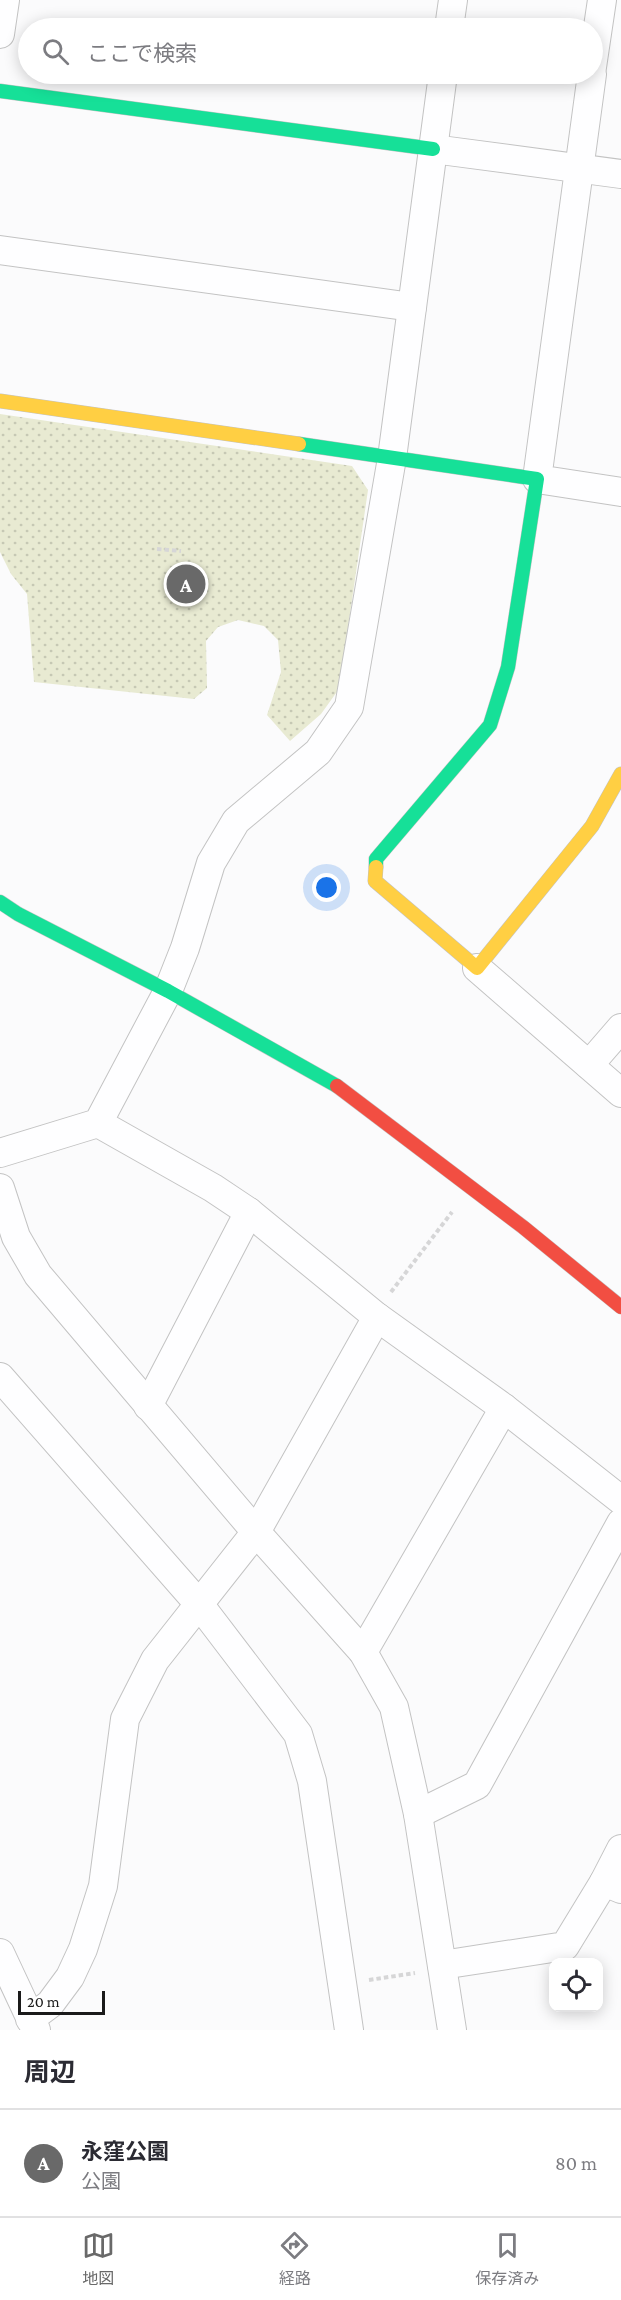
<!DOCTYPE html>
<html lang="ja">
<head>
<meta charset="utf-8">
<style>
  body { margin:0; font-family:"Crimson Pro","Noto Sans JP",serif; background:#f7f7f7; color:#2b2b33 }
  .controls { position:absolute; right:18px; bottom:18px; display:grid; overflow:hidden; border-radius:12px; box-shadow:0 3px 15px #0003 }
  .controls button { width:54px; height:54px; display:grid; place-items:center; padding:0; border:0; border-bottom:2px solid #e1e1e2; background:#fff; color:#2b2b33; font:30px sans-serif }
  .scale { position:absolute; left:18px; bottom:15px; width:87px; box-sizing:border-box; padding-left:6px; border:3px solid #1a1a1a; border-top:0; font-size:16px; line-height:21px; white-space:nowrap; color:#1a1a1a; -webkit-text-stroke:4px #fff; paint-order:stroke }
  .you { position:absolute; left:327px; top:888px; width:21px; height:21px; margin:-15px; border:4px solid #fff; border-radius:50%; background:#1a73e8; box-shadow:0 0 0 9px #1a73e833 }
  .badge { display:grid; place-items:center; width:39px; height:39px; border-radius:50%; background:#696969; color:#fff; font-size:20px; font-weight:700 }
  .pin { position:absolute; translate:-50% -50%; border:3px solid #fff; box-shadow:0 2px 6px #0006 }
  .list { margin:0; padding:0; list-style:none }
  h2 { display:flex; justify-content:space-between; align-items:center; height:78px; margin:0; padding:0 24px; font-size:26px }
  h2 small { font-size:20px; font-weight:400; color:#7c7c81 }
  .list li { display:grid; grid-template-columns:39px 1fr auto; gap:18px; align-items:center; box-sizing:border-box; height:108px; padding:0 24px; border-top:2px solid #e1e1e2 }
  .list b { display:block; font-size:22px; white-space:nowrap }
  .list p { margin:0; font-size:20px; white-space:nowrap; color:#7c7c81 }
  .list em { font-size:20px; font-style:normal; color:#7c7c81 }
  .icon { flex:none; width:33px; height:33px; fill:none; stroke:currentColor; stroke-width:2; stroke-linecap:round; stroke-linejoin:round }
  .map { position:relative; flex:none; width:621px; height:2030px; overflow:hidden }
  .search { position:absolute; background:#fff; box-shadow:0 3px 15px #0003; left:18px; right:18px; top:18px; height:66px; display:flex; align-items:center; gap:15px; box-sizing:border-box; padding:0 21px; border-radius:33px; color:#7c7c81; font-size:22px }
  .sheet { height:186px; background:#fff }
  nav { display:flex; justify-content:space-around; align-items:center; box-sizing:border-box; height:84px; border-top:2px solid #e1e1e2; background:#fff; font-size:16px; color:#7c7c81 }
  nav a { display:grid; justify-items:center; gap:3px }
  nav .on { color:#696969 }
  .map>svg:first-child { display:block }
  .green { fill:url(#green-dots) }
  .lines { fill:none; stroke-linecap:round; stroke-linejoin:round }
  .street-casing { stroke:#c3c3c3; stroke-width:30 }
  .fast-casing { stroke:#c3c3c3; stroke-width:15 }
  .slow-casing { stroke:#c3c3c3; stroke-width:15 }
  .jam-casing { stroke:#c3c3c3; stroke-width:15 }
  .path { stroke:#d6d6d7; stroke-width:4; stroke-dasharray:4.5 3; stroke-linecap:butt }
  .street { stroke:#fefeff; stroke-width:28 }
  .fast { stroke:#16e098; stroke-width:14 }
  .slow { stroke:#ffcf43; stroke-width:14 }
  .jam { stroke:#f24e42; stroke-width:14 }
</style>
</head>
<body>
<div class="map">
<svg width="621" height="2030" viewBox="0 0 621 2030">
  <defs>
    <pattern id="green-dots" width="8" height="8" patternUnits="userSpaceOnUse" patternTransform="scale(1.5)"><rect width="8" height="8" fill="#e8ead2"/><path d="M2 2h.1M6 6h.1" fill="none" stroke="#c6c8b4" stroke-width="1.8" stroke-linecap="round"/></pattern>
  </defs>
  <rect width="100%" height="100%" fill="#fbfbfc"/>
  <polygon class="green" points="0,414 352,466 368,490 339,689 321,714 290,741 267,715 281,672 278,640 264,626 238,620 218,627 206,641 207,688 194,699 34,682 27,594 11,574 0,552"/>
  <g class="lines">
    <g class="street-casing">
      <g id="street">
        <polyline points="449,28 453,0"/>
        <polyline points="0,34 5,0"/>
        <polyline points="592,67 602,0"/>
        <polyline points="592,74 537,479 621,492"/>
        <polyline points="433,149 621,174"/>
        <polyline points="0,250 412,307"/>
        <polyline points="477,968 621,1093"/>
        <polyline points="589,1065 621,1028"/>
        <polyline points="98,1123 213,1188 249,1212 377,1317 504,1408 621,1500"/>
        <polyline points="0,1153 98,1123 168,991 185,948 211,863 236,821 318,752 349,707 392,458 443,74"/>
        <polyline points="0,1188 16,1237 38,1275 256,1532 363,1652 394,1707 418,1814 452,2030"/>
        <polyline points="0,1377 199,1604 298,1734 312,1781 349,2030"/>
        <polyline points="148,1406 249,1212"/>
        <polyline points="363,1652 504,1408"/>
        <polyline points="418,1814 477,1785 621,1523"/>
        <polyline points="604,1882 621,1849"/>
        <polyline points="0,1953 36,2030"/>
        <polyline points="442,1965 565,1946 604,1882 621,1889"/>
        <polyline points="30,2019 50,2004 70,1977 83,1949 103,1886 125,1719 155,1660 256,1532 377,1317"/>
      </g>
    </g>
    <g class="fast-casing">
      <g id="fast">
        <polyline points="0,91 433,149"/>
        <polyline points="299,444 537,479 508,667 490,725 376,859 376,867"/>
        <polyline points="0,902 18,914 168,991 337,1086"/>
      </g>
    </g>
    <g class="slow-casing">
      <g id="slow">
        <polyline points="0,401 299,444"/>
        <polyline points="376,867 375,881 477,968 592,826 621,774"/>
      </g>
    </g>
    <g class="jam-casing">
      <polyline id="jam" points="337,1086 523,1227 621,1307"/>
    </g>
    <g class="path">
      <polyline points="157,549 181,551"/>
      <polyline points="391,1292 452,1212"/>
      <polyline points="369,1980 415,1973"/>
    </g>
    <use href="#street" class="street"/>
    <use href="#fast" class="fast"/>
    <use href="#slow" class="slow"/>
    <use href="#jam" class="jam"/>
  </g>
</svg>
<div class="controls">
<button><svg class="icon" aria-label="locate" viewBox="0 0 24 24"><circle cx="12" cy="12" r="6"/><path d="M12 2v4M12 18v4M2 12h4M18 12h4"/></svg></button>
</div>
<div class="scale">20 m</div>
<div class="you"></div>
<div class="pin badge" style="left:186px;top:584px">A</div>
<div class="search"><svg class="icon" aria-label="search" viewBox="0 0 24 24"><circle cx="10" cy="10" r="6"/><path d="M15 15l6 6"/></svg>ここで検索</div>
</div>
<section class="sheet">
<h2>周辺<small></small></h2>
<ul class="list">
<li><span class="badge">A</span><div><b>永窪公園</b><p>公園</p></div><em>80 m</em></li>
</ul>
</section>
<nav>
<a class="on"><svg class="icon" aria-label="map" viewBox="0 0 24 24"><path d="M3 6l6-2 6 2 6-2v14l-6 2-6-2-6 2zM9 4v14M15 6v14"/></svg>地図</a>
<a><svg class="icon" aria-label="directions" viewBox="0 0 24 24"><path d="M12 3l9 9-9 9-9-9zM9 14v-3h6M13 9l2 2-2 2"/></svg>経路</a>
<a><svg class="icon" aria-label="saved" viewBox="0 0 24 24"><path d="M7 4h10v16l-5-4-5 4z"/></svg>保存済み</a>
</nav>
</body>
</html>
